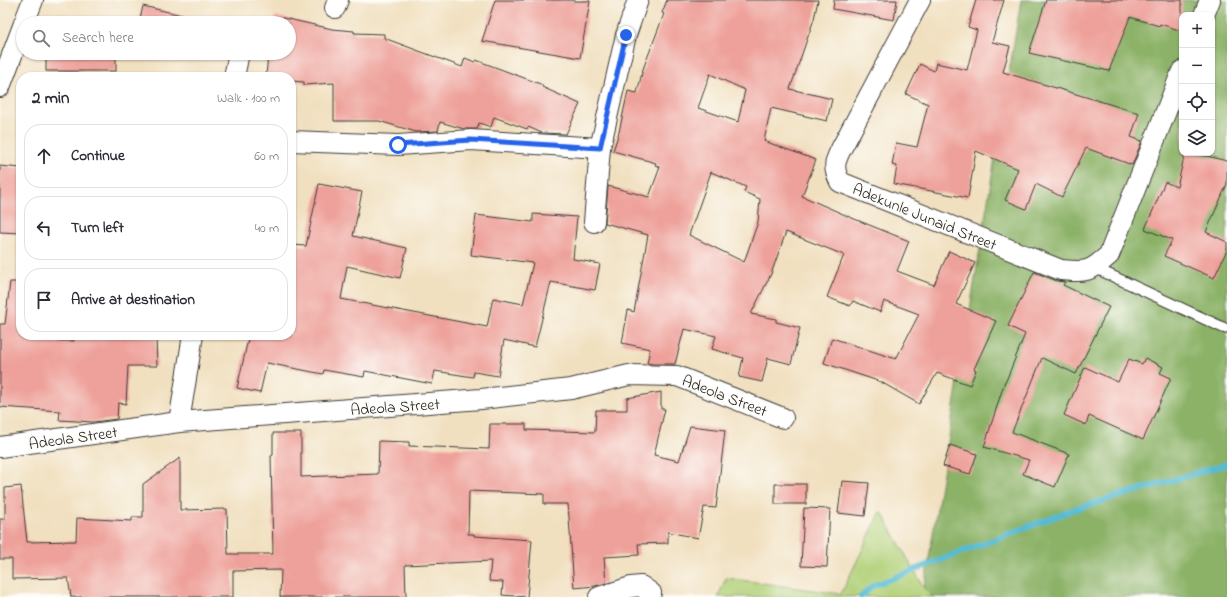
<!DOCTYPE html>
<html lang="en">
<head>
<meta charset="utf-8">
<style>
  body { margin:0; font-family:"Indie Flower",sans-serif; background:#f7f7f7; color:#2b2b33 }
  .controls { position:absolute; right:12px; top:12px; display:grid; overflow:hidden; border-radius:8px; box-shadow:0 1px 3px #0004 }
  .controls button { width:36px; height:36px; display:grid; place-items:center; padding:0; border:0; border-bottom:1px solid #e1e1e2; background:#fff; color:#2b2b33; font:20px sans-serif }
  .stop { position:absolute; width:12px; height:12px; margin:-9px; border:3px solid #2563eb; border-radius:50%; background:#fff }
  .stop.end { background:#2563eb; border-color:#fff; box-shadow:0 1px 4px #0008 }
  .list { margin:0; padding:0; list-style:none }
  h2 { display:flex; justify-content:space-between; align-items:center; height:52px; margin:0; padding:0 16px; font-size:17px }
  h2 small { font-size:13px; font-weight:400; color:#7c7c81 }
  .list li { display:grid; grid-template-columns:26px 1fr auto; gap:12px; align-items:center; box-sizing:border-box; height:64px; margin:0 8px 8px; padding:0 8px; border:1px solid #e1e1e2; border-radius:16px }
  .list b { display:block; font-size:15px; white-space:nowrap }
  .list em { font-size:13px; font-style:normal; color:#7c7c81 }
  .icon { flex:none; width:22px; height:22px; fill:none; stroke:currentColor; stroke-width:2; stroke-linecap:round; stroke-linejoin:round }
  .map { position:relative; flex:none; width:1227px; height:597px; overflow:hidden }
  .search { position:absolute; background:#fff; box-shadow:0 1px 3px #0004; left:16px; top:16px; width:280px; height:44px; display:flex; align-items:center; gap:10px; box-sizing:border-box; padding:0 14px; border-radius:22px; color:#7c7c81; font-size:15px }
  .panel { position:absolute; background:#fff; box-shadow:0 1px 3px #0004; left:16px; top:72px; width:280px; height:268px; border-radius:16px }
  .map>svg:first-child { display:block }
  .green { fill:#b1d077; stroke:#66764a }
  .forest { fill:#8cb268; stroke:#546742; fill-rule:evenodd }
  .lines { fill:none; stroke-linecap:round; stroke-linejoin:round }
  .stream { stroke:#55bbd3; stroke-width:6 }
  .building { fill:#eea09a; fill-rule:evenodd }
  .service-casing { stroke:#3c3935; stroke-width:12 }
  .minor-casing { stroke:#3c3935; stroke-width:22 }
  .service { stroke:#fff; stroke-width:10 }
  .minor { stroke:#fff; stroke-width:20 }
  .route { stroke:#2563eb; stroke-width:5 }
  .labels { text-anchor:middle; stroke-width:3; stroke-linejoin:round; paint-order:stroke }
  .street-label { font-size:16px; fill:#1c1c1c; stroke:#fdfcf7 }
</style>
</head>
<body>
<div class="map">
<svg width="1227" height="597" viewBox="0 0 1227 597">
  <rect width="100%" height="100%" fill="#fdfcf7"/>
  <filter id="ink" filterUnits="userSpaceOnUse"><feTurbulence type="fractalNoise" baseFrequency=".025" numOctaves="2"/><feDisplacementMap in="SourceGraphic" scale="8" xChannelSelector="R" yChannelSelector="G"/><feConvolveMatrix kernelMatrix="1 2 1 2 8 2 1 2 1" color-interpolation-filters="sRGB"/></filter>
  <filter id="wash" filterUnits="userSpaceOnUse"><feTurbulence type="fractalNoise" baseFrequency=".012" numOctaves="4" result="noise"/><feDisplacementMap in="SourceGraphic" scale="16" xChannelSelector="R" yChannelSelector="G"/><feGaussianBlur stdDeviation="0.9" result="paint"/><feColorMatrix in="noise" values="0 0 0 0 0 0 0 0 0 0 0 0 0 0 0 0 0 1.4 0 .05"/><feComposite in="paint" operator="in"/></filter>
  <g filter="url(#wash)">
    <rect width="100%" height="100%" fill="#f1e0c0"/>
    <polygon class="green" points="881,511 924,588 933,597 718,597 726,578 841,594"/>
    <path class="forest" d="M1021,0h206v597h-294l-9,-9zM1182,15h30v138h-30z"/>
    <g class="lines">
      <polyline class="stream" points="861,597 872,586 1075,509 1227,464"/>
    </g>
    <g id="blocks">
      <g class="building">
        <polygon points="495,0 570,0 574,1 590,1 580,58 482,41"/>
        <path d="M667,0h151l-4,19 -24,70 42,10 -5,22 -56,-13 -7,33 52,19 -14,36 50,22 57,23 -12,30 37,14 15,-34 26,12 -19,41 40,17 -22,48 2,1 -6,15 -33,-12 -18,31 -38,-22 -57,-19 8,-25 64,21 23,-45 -35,-13 -4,11 -27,-11 -3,5 -23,-9 17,-42 -58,-23 -15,42 -20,40 25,5v3l24,6 -9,36 -23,-6 -6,24 -23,-5 4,-19 -31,-9 4,-13 -32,-7 -9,35h-22l-6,-1 3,-14 -28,-6 6,-33 6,2 14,-77 -43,-12 3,-37 41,11 11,-30 -5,-2 1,-2 -43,-12 6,-19 9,-41 9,2 6,-24 21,-55 -2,-1zM710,74l35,16 -7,32 -40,-14zM711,172l35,15 -2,5 16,7 -2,23 -14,40 -55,-27z"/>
        <polygon points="834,0 897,0 894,20 833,9"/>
        <polygon points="976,0 1004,0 992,42 1010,46 1003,72 1139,113 1131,137 1142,141 1132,165 1086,148 1062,197 1036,184 1026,209 1005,200 1018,169 976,151 968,198 894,184 897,166 892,165 896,143 917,147 928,104 906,94 920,64 934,71 936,63 967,70 977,30 968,27"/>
        <polygon points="1046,0 1182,0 1182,31 1160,24 1159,26 1130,17 1109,71 1029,53"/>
        <polygon points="143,6 190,17 189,23 139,23"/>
        <polygon points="275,16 332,29 354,31 354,33 384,34 384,38 462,67 465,58 475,62 476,60 543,85 542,87 580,104 566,134 542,133 528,127 527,129 494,117 491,127 479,123 477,129 464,129 440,122 438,131 416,132 379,121 334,121 334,83 304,85 304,82 291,81 291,77 266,77 268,53 289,53 289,23 274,23"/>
        <rect x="46" y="53" width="70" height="18"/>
        <polygon points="1185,153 1195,153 1227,161 1227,184 1206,232 1227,242 1227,250 1214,278 1164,256 1172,240 1145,229 1165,182 1177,187"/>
        <polygon points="0,166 21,168 21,233 0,232"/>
        <polygon points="319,184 362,192 353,236 407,248 400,278 347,266 341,299 487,327 493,298 523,304 533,263 471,255 476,215 533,222 533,214 577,217 573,259 600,264 595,290 551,282 535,347 504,340 498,376 474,372 473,377 435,371 432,384 365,371 364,377 324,370 323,374 267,363 260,393 237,388 249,335 291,335 291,245 306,246"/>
        <polygon points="1034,272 1057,281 1065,282 1063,285 1109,307 1076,374 1042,358 1012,432 1069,454 1055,487 1023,474 1029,460 984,447 1005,381 1006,381 1025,334 1008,326"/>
        <polygon points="10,282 21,282 21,335 38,335 38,340 74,341 74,335 156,335 157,366 128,366 126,404 118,403 117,419 93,422 59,420 60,411 0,407 0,324 5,324"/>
        <polygon points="1145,358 1163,367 1160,373 1171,378 1143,440 1089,416 1086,425 1064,415 1085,367 1118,382 1129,359 1142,364"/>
        <polygon points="661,392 661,409 665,409 654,455 679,461 690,426 725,430 716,508 704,507 698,538 668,532 668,543 638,544 639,555 604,557 606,583 595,586 574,588 568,504 544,504 544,494 469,491 468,534 474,534 474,536 532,540 527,597 502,595 503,582 489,581 491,561 405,565 406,597 280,597 281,570 233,571 233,597 71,597 68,578 12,579 12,559 0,559 0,519 5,519 5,488 21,486 27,542 76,541 77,518 132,521 132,517 143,517 143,484 180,458 180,510 227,509 228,554 273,554 271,456 273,455 273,433 301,433 301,477 378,474 379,441 409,442 409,446 489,449 490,424 526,424 526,430 595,432 596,410 627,410 627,398"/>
        <polygon points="950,445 977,454 970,474 943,466"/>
        <polygon points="842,481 869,483 865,516 838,513"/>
        <rect x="775" y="484" width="31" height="20"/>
        <polygon points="804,508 830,509 827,567 801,566"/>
      </g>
    </g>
  </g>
  <g filter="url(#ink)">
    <use href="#blocks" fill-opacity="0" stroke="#3c3935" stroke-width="1"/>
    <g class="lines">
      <g class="service-casing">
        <polyline id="service" points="1095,268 1224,328"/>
      </g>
      <g class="minor-casing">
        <g id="minor">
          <path d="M920,0l-79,149c-7,14 -8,19 -1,33l221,88c25,2 28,3 48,-15l73,-184"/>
          <polyline points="335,8 338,0"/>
          <polyline points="1204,15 1210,0"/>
          <polyline points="24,23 33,0"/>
          <polyline points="234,77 239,53"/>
          <polyline points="0,87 23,26"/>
          <polyline points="291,141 398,145 471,140 600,148"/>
          <polyline points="594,222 600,148 626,35 638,0"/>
          <polyline points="179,422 193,335"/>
          <polyline points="0,447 179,422 481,399 571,389 629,375 677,376 783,418"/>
          <polyline points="599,597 631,587 641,586 651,593"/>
        </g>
      </g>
      <use href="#service" class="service"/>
      <use href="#minor" class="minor"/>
    </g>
  </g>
  <g class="lines" filter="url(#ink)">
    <polyline class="route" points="398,145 471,140 600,148 626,35"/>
  </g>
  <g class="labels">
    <g class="street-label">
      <text transform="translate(925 216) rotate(22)" y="6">Adekunle Junaid Street</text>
      <text transform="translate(725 395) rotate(21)" y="6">Adeola Street</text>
      <text transform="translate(395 406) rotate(-4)" y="6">Adeola Street</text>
      <text transform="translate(73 437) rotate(-8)" y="6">Adeola Street</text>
    </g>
  </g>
</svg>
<div class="controls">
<button>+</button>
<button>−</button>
<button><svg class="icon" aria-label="locate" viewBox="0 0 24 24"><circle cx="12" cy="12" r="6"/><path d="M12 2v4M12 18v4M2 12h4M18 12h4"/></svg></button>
<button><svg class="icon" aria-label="layers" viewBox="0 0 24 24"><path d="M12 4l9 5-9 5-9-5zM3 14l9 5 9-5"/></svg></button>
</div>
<div class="stop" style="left:398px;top:145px"></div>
<div class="stop end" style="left:626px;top:35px"></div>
<div class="search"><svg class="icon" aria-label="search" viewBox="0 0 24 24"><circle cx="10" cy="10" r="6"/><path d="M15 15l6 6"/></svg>Search here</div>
<section class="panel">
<h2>2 min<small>Walk · 100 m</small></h2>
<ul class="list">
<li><svg class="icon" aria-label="ahead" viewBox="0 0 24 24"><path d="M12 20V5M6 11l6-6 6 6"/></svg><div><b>Continue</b></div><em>60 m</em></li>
<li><svg class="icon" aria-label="left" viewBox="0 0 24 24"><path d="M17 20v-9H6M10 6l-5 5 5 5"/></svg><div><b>Turn left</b></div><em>40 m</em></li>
<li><svg class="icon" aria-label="arrive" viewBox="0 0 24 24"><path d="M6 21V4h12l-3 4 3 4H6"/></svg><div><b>Arrive at destination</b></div></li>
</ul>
</section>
</div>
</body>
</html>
